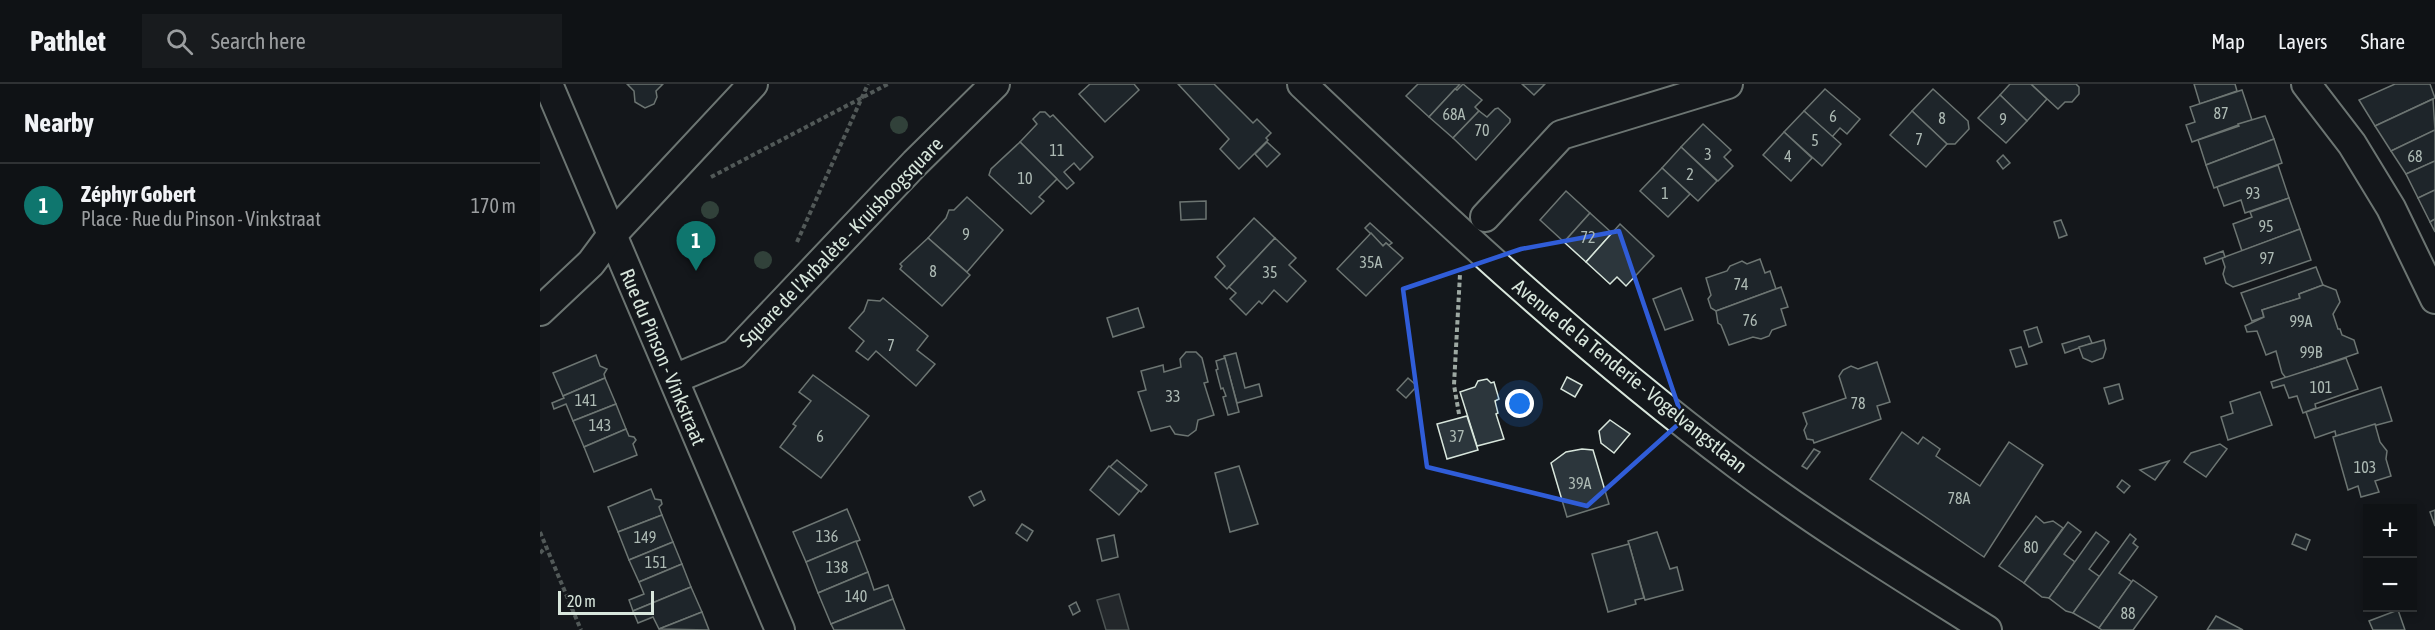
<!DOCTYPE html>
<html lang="en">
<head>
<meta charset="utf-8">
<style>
  body { margin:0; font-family:"Asap Condensed",sans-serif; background:#181b1e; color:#f1f3f6 }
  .controls { position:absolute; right:18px; bottom:18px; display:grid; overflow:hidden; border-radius:0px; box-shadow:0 3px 9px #0003 }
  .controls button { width:54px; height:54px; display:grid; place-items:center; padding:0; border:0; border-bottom:2px solid #2f3234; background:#0f1215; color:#f1f3f6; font:30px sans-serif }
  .scale { position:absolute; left:18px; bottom:15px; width:96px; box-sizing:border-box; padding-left:6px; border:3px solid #d8e6dc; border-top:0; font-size:16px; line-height:21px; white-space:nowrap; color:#d8e6dc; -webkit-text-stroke:4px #14181c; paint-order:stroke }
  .you { position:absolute; left:980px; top:320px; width:21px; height:21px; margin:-15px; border:4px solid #fff; border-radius:50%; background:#1a73e8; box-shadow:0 0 0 9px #1a73e833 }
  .badge { display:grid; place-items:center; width:39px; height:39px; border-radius:50%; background:#0f766e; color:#fff; font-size:20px; font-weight:700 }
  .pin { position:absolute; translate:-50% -50px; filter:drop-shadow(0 2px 3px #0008) }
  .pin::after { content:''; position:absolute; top:32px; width:21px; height:18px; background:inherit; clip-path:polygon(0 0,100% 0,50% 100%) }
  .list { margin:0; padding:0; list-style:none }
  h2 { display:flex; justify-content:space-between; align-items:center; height:78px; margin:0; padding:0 24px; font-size:26px }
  h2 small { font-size:20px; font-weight:400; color:#9b9ea0 }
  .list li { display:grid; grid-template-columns:39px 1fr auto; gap:18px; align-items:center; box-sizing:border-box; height:84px; padding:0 24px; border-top:2px solid #2f3234 }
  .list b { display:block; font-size:22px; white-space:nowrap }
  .list p { margin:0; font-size:20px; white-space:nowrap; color:#9b9ea0 }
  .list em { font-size:20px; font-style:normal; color:#9b9ea0 }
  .icon { flex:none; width:33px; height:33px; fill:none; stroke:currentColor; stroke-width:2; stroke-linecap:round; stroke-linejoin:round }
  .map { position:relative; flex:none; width:1895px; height:546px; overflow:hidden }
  header { display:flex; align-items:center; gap:36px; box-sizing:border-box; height:84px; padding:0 30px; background:#0f1215; border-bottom:2px solid #2f3234 }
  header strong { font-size:28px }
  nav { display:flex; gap:33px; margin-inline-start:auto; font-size:21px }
  .search { width:420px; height:54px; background:#181b1e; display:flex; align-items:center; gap:15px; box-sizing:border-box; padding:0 21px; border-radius:0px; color:#9b9ea0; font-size:22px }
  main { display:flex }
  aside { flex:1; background:#0f1215 }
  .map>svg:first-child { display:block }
  .water { fill:#363b3e; stroke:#939e99; stroke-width:1.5 }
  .building { fill:#2c363c; stroke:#d8e6dc; stroke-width:1.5 }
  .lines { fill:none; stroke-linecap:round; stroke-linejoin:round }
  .street-casing { stroke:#d8e6dc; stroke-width:32 }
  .path { stroke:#9da8a2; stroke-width:4; stroke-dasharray:4.5 3; stroke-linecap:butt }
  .street { stroke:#14181c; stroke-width:28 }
  .tree { fill:#55745f }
  .marked { fill:none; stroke:#305dd8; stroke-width:4.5; stroke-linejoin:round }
  .labels { text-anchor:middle; stroke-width:4.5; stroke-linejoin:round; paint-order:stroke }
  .number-label { font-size:16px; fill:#adbab4 }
  .street-label { font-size:20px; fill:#d8e6dc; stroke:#14181c }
</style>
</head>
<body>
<header>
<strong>Pathlet</strong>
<div class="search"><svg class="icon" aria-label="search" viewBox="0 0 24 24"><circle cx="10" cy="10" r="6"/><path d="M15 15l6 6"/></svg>Search here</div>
<nav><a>Map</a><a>Layers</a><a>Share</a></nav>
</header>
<main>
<aside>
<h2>Nearby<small></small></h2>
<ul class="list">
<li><span class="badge">1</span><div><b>Zéphyr Gobert</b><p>Place · Rue du Pinson - Vinkstraat</p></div><em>170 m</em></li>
</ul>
</aside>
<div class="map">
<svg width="1895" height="546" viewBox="0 0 1895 546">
  <rect width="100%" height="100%" fill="#14181c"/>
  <polygon class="water" points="579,510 589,546 566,546 557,516"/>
  <g class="building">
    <polygon points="87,0 123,0 116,7 117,13 114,20 105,24 95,18 94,7"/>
    <polygon points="550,0 594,0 599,6 565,38 539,10"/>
    <polygon points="638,0 674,0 713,39 717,35 731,49 726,54 728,56 699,85 680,65 689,55"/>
    <polygon points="878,0 920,0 889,33 866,12"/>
    <polygon points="923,0 942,16 935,23 939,27 913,54 889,33 915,5 917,6"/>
    <polygon points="982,0 1005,0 994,11"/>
    <polygon points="1470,0 1491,0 1507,15 1487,37 1460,11"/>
    <polygon points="1491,0 1536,0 1539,3 1539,10 1532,18 1525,18 1518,25"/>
    <polygon points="1654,0 1695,0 1697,7 1660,20"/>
    <polygon points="1855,0 1890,0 1895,14 1835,42 1819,16"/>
    <polygon points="1285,5 1320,35 1307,50 1300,44 1292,53 1264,27"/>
    <polygon points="1393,5 1428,37 1429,45 1415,60 1407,60 1372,27"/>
    <polygon points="1702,6 1712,36 1652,58 1646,41 1655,38 1650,23"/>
    <polygon points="1460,11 1487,37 1466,59 1438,34"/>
    <polygon points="1893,15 1895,46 1851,67 1835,42"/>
    <polygon points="958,24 970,35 970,38 936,76 913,54 939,27 947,33 955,25"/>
    <polygon points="1264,27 1301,60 1282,82 1244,48"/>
    <polygon points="1372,27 1407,60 1386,83 1350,51"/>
    <polygon points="500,28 505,28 510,33 513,31 553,73 540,86 534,79 524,88 534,99 527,105 480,58 497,40 493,35"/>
    <polygon points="1725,32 1734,55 1666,81 1658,56 1699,42 1698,40"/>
    <polygon points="1163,40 1191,66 1184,73 1193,82 1178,97 1141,63"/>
    <polygon points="1895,46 1895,77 1866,90 1851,67"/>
    <polygon points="1244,48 1272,74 1251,97 1223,71"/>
    <polygon points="1734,55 1742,79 1674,104 1666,81"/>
    <polygon points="480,58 517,95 499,113 504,117 491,130 449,91 451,85"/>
    <polygon points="727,58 740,70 727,83 715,70"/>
    <polygon points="1141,63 1177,97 1158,117 1122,84"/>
    <polygon points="1463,71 1470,79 1463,85 1457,77"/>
    <polygon points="1895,77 1895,106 1878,114 1866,90"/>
    <polygon points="1738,81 1749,114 1705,129 1701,116 1684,122 1677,103"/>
    <polygon points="1122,84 1150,110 1128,133 1100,107"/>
    <polygon points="1895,106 1895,135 1890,138 1878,114"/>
    <polygon points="1026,107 1050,129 1024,158 1000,136"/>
    <polygon points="427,113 463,146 427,188 388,154 406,134 409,126 414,126"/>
    <polygon points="1749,114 1760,145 1702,167 1693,140 1712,133 1710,128"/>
    <polygon points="666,117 666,135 641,136 640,118"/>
    <polygon points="1050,129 1072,149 1046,178 1024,158"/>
    <polygon points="714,134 735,154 687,205 675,193 685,182 677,173"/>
    <polygon points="1895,135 1895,148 1890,138"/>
    <polygon points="1521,136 1527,151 1519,154 1514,138"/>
    <polygon points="830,139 852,159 849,161 846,159 843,162 825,144"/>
    <polygon points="1080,140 1114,172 1086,202 1077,193 1070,200 1046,178"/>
    <polygon points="1760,145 1771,176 1705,199 1693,203 1686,199 1683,190 1685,183 1682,174"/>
    <polygon points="831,149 843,162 846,159 863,174 826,212 797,185"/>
    <polygon points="388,154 430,191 402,222 360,185 362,182 360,180"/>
    <polygon points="735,154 756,174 749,181 766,197 747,218 734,206 722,220 719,217 706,231 690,215 696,209 689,203"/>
    <polygon points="1683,167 1685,173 1666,180 1664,174"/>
    <polygon points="1220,175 1225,189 1230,187 1236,205 1176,227 1171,224 1168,215 1171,211 1166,194 1187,187 1190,182 1202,177 1207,180"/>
    <polygon points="1776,183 1783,201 1759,210 1760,214 1722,226 1724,233 1712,237 1701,209"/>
    <polygon points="1783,201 1796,206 1800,218 1793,230 1798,245 1800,245 1802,251 1814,256 1818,269 1746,294 1742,289 1736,267 1726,271 1717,247 1707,248 1705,242 1724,233 1722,226 1760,214 1759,210"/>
    <polygon points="1241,203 1248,223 1241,225 1246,241 1232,246 1229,252 1221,255 1213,253 1189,261 1181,241 1178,239 1176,227"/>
    <polygon points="1141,204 1153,236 1125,246 1113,215"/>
    <polygon points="343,214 388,252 377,266 395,280 376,302 336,267 328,276 316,267 324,257 309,244 324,227 328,216 340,217"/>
    <polygon points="598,224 604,243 573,253 567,234"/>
    <polygon points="1497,243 1502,258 1489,263 1484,247"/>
    <polygon points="1549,252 1552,259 1525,269 1522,260"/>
    <polygon points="1564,256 1566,265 1563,274 1552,278 1543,274 1539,263"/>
    <polygon points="1481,263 1487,280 1476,283 1470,266"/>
    <polygon points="646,268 656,268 662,274 668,298 664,299 674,331 658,336 656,346 648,352 635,350 630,342 611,347 598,308 606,306 601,287 623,281 624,288 641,283 640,275"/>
    <polygon points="696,269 705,304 719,300 722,312 697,319 684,272"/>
    <polygon points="56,271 60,282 67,285 64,290 65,294 23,312 13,289"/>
    <polygon points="685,274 699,328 688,331 683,313 686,312 683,304 681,305 676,286 678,285 676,277"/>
    <polygon points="1806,274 1818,305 1775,320 1776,324 1763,329 1757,312 1749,314 1744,301 1733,304 1731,298"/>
    <polygon points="1337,278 1350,318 1337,322 1341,335 1274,359 1273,356 1267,355 1264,346 1267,340 1263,329 1306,314 1299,292 1303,286 1311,282 1318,285"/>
    <polygon points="273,291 329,332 281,394 240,363 256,342 253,340 271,317 259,308"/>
    <polygon points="1027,293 1042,301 1035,313 1021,305"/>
    <polygon points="65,294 76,320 33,337 26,320 14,325 12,319 24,314 23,312"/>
    <polygon points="868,294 877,302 866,314 857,306"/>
    <polygon points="947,295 951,299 954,298 959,315 955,317 958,329 956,330 964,355 937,362 920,308 935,303 938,297"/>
    <polygon points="1579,300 1583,315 1569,320 1564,304"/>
    <polygon points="1841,303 1852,337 1796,352 1795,347 1775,354 1766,328"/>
    <polygon points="1720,308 1732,341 1688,356 1681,333 1693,329 1690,318"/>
    <polygon points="76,320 86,345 44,363 33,337"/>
    <polygon points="927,332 938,366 907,375 897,340"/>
    <polygon points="1070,336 1090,350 1074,369 1061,359 1059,347"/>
    <polygon points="1835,340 1840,358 1847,367 1846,375 1851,392 1835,397 1839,408 1821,413 1818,402 1808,406 1793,353"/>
    <polygon points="86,345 89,352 94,353 96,356 93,360 97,371 54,388 44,363"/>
    <polygon points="1362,348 1378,360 1383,353 1400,365 1396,372 1440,402 1469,358 1503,381 1444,473 1330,395"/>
    <polygon points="1680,360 1687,365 1666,393 1644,378 1651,369"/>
    <polygon points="1042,365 1053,366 1069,420 1027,433 1011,379 1026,368"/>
    <polygon points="1274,365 1280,368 1267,385 1262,382"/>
    <polygon points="577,376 607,401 601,408 570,383"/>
    <polygon points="1629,377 1615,396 1600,386"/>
    <polygon points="569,382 599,407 579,431 550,406"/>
    <polygon points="699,382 718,440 690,448 675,389"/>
    <polygon points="1582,396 1590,402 1584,409 1577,403"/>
    <polygon points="111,405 115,415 121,416 122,420 119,423 122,431 78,448 68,423"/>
    <polygon points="441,407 445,416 434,422 429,413"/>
    <polygon points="307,425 320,456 266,478 253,448"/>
    <polygon points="1895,426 1895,442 1890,428"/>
    <polygon points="122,431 133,458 89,476 78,448"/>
    <polygon points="1496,432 1504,439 1513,437 1523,444 1484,499 1459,482"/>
    <polygon points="1528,438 1541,448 1524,470 1535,478 1509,514 1502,513 1484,499"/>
    <polygon points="482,440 493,447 487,457 476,449"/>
    <polygon points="1117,448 1130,485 1137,483 1143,506 1105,516 1088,457"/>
    <polygon points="1556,448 1569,458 1549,485 1560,493 1533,529 1526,527 1509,514"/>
    <polygon points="1590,450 1596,455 1593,459 1598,463 1579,489 1592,498 1559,544 1533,529"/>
    <polygon points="1756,450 1770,456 1766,466 1752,460"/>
    <polygon points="574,451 578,473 562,477 557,455"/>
    <polygon points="316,457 328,488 278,509 266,478"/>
    <polygon points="133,458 142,480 99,498 89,476"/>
    <polygon points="1089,460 1104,514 1095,516 1096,520 1068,528 1052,470"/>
    <polygon points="142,480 151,503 93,527 89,516 104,510 99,498"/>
    <polygon points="328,488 334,506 348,501 353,515 291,540 278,509"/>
    <polygon points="1593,496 1617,513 1593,546 1562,546 1559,544"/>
    <polygon points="151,503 162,528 119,545 113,533 98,539 93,527"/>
    <polygon points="353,515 365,546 294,546 291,540"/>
    <polygon points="536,518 540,527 533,531 529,522"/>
    <polygon points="1858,526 1865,546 1833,546 1829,537"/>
    <polygon points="162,528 169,546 119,545"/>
    <polygon points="1676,532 1703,546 1667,546"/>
  </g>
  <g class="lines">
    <g class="street-casing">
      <g id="street">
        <polyline points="8,0 240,546"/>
        <path d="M762,0c140,133 281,265 436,381 80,60 165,112 249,165"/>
        <polyline points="1766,0 1812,60 1851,124 1895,215"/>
        <polyline points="945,133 1021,51 1188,0"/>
        <polyline points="0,227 51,179 71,152 213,0"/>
        <polyline points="134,295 194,270 375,79 455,0"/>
      </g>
    </g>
    <g class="path">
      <polyline points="171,93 348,0"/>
      <polyline points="257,158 328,0"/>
      <polyline points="919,330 914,301 920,190"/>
      <polyline points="0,448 41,546"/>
      <polyline points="0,469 6,463"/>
    </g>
    <use href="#street" class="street"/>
  </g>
  <g class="tree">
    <circle cx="359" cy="41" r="9"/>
    <circle cx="170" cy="126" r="9"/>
    <circle cx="223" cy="176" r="9"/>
  </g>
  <path d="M0 0H1895V546H0ZM1079,147l64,189 -96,86 -160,-39 -24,-178 118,-40z" fill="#14181c" fill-opacity=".55" fill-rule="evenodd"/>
  <path class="marked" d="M1079,147l64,189 -96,86 -160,-39 -24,-178 118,-40z"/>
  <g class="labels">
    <g class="number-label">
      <text x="1681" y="35">87</text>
      <text x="914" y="36">68A</text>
      <text x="1293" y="38">6</text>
      <text x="1402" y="40">8</text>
      <text x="1463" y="41">9</text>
      <text x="942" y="52">70</text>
      <text x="1379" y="61">7</text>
      <text x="1275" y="62">5</text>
      <text x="517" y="72">11</text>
      <text x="1168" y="76">3</text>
      <text x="1248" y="78">4</text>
      <text x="1875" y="78">68</text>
      <text x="1150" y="96">2</text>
      <text x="485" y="100">10</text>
      <text x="1125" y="115">1</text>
      <text x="1713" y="115">93</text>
      <text x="1726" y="148">95</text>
      <text x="426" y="156">9</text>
      <text x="1048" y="159">72</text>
      <text x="1727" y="180">97</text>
      <text x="831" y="184">35A</text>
      <text x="393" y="193">8</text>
      <text x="730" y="194">35</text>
      <text x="1201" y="206">74</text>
      <text x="1210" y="242">76</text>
      <text x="1761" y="243">99A</text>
      <text x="351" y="267">7</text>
      <text x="1771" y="274">99B</text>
      <text x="1781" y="309">101</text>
      <text x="633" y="318">33</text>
      <text x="46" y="322">141</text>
      <text x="1318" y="325">78</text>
      <text x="60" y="347">143</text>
      <text x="280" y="358">6</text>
      <text x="917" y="358">37</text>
      <text x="1825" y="389">103</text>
      <text x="1040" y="405">39A</text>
      <text x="1419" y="420">78A</text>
      <text x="287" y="458">136</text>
      <text x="105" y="459">149</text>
      <text x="1491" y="469">80</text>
      <text x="116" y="484">151</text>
      <text x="297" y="489">138</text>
      <text x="316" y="518">140</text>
      <text x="1588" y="535">88</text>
    </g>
    <g class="street-label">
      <text transform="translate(301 158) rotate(-46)" y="7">Square de l'Arbalète - Kruisboogsquare</text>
      <text transform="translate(123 273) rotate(67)" y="7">Rue du Pinson - Vinkstraat</text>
      <text transform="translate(1090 292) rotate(39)" y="7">Avenue de la Tenderie - Vogelvangstlaan</text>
    </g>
  </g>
</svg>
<div class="controls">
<button>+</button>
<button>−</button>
</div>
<div class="scale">20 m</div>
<div class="you"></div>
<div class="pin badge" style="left:156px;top:187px">1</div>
</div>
</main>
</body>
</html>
